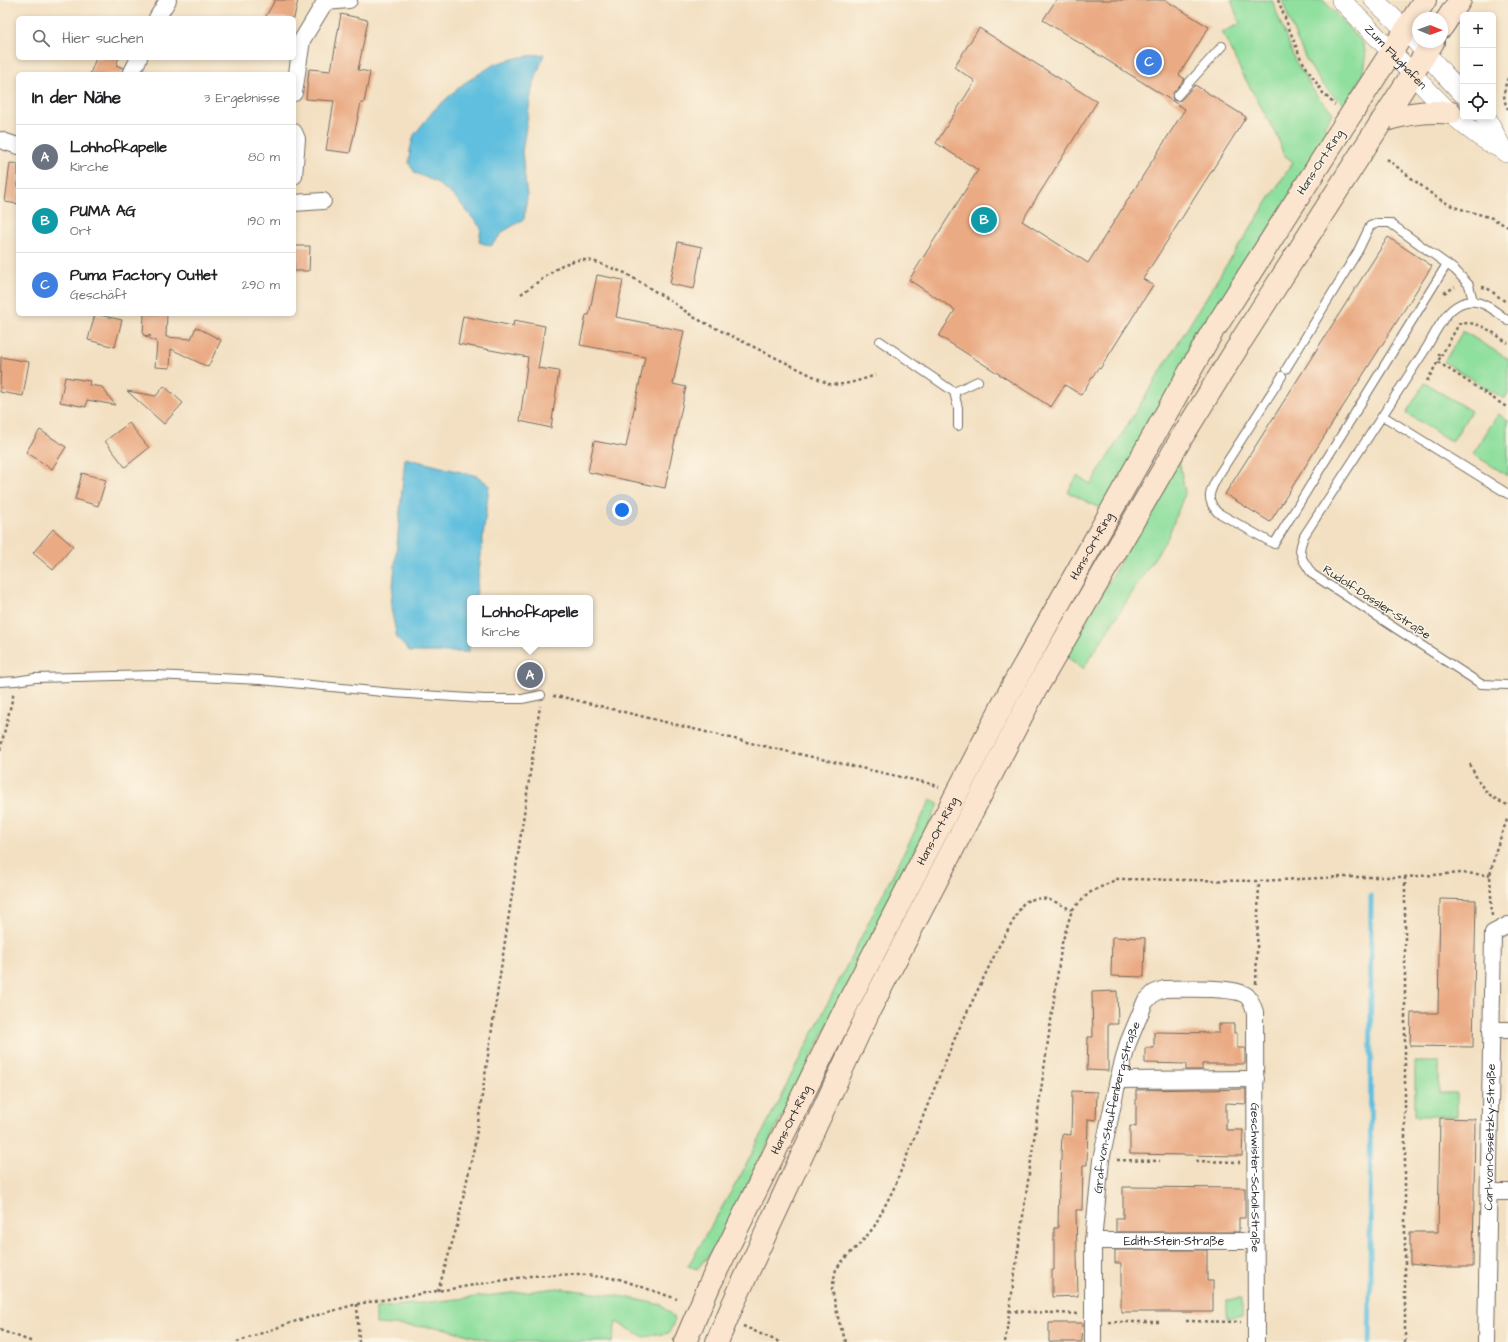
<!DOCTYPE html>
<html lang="de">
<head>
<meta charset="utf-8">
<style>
  body { margin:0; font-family:"Architects Daughter",sans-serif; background:#f2f2f2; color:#202124 }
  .controls { position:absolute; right:12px; top:12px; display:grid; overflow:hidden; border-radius:6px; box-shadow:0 2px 6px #0003 }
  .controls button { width:36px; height:36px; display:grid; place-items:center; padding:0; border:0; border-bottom:1px solid #e0e0e0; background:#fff; color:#202124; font:20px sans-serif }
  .compass { position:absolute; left:1412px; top:12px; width:36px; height:36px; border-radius:50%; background:#fff; box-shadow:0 2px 6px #0003; rotate:91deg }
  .you { position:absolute; left:622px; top:510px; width:14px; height:14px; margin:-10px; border:3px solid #fff; border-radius:50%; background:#1a73e8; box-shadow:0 0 0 6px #1a73e833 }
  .badge { display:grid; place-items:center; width:26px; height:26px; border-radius:50%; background:#d1495b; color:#fff; font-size:13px; font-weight:700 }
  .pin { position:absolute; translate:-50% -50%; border:2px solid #fff; box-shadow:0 1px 4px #0006 }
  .popup { position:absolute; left:467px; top:595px; width:126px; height:52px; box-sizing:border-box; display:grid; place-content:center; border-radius:6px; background:#fff; filter:drop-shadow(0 1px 3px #0005); font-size:13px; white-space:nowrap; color:#757577 }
  .popup b { font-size:15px; color:#202124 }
  .popup::after { content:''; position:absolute; left:50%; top:100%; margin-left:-8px; border:8px solid transparent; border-top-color:#fff }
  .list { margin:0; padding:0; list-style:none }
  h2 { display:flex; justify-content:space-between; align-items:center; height:52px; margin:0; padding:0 16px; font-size:17px }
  h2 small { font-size:13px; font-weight:400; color:#757577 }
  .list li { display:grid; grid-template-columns:26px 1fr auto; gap:12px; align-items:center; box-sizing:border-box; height:64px; padding:0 16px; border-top:1px solid #e0e0e0 }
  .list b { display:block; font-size:15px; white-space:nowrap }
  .list p { margin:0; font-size:13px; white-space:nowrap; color:#757577 }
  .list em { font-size:13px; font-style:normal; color:#757577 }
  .icon { flex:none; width:22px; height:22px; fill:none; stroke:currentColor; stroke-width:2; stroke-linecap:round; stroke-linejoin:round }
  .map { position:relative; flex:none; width:1508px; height:1342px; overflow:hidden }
  .search { position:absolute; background:#fff; box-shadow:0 2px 6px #0003; left:16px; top:16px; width:280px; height:44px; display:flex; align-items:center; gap:10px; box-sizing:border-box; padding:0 14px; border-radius:6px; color:#757577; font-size:15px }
  .panel { position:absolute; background:#fff; box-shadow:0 2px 6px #0003; left:16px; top:72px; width:280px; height:244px; border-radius:6px }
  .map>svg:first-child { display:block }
  .green { fill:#8fdf9e; stroke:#5d8564 }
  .water { fill:#60bfde; stroke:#467584 }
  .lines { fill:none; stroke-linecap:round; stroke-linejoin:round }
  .stream { stroke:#60bfde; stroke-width:5 }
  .building { fill:#eaaa83 }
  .service-casing { stroke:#716a60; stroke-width:10 }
  .minor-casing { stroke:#716a60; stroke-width:18 }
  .tertiary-casing { stroke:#716a60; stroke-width:20 }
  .secondary-casing { stroke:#716a60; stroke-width:24 }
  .path { stroke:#716a60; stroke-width:2.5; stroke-dasharray:3 3; stroke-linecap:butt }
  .service { stroke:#fff; stroke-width:8 }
  .minor { stroke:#fff; stroke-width:16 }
  .tertiary { stroke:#fff; stroke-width:19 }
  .secondary { stroke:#fce5cf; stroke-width:22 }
  .secondary-bridge-casing { stroke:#716a60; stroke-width:24; stroke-linecap:butt }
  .secondary-bridge { stroke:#fce5cf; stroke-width:22 }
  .labels { text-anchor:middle; stroke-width:3; stroke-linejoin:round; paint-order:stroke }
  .street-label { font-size:12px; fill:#2b2b2b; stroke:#fcf5e5 }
</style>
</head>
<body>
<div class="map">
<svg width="1508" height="1342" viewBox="0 0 1508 1342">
  <rect width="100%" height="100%" fill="#fcf5e5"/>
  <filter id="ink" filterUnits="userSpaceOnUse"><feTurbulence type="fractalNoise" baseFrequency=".025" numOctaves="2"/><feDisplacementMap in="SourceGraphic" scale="8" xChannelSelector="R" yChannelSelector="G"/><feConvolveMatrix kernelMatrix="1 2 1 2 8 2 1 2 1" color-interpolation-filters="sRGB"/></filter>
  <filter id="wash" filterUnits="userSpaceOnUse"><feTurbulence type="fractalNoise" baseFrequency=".012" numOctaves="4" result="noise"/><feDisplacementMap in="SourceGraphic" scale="16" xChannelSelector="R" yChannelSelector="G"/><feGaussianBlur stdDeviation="0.9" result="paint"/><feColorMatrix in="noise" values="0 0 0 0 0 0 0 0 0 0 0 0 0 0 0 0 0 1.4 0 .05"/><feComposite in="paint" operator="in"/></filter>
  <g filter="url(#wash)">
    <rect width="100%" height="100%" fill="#f3e0c2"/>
    <g class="green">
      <polygon points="1231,0 1272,0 1295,61 1317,96 1331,110 1333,113 1324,126 1330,133 1103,510 1068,492 1077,476 1091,484 1222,272 1293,162 1283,154 1278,137 1242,73 1222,32 1240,24"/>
      <path d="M1282,0h41l39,42c11,24 -5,43 -17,63 -7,-6 -15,-12 -21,-19 -21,-25 -31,-56 -42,-86z"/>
      <polygon points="1463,331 1508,359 1508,394 1504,399 1444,362"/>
      <polygon points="1425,383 1471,411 1452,442 1406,413"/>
      <polygon points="1498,414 1508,420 1508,476 1473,454"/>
      <polygon points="1179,460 1185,493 1168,537 1083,669 1066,656"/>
      <polygon points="931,799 939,804 717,1245 697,1269 688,1266 743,1171"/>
      <polygon points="1415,1062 1439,1062 1439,1093 1457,1093 1457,1116 1415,1116"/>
      <polygon points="558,1288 625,1297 662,1305 675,1319 669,1333 644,1337 616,1322 612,1342 493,1342 443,1328 376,1324 376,1308"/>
      <polygon points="1242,1299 1242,1317 1227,1317 1227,1300"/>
    </g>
    <g class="water">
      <polygon points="544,54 532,89 522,152 527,197 524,219 504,231 491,246 479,242 481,228 455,197 434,181 415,173 409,163 410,150 414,135 434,110 463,84 495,64 520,57"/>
      <polygon points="405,458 477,476 489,485 476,598 470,598 469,652 410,652 397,638 391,608"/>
    </g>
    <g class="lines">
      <polyline class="stream" points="1369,1342 1370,1291 1371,896"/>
    </g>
    <g id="blocks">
      <g class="building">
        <polygon points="275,0 298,0 294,18 265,18"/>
        <polygon points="1056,0 1165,0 1209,27 1179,75 1185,79 1173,93 1172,97 1173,100 1176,101 1181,100 1195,85 1246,117 1143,279 1153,285 1100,369 1098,368 1081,395 1065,385 1051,407 939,336 955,310 909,280 978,170 936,143 975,81 954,67 979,28 1097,102 1022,221 1088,263 1185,109 1043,20"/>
        <polygon points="341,14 368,20 358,70 370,72 364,103 361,103 350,153 326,150 334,101 306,99 309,69 331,71"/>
        <polygon points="96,58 119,58 116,65 123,68 122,74 90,74"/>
        <polygon points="10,163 18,164 18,204 5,202"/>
        <polygon points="1388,237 1432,266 1270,522 1225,494"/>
        <polygon points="678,242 702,247 694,289 670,284"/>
        <polygon points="294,246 310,246 309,271 294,271"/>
        <polygon points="597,275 623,280 616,317 684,331 673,384 686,387 665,488 588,472 594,441 626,447 645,357 580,345 586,315 589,315"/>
        <polygon points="95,314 122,320 115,347 88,340"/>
        <polygon points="144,314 167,314 166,337 191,339 196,327 221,340 208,367 171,349 170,368 155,367 157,342 145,336 151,336 143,335"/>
        <polygon points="463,316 513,326 514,320 545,326 538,368 559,371 551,428 520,421 528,357 458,344"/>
        <polygon points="1,357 29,362 23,396 0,392"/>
        <polygon points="65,377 90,381 89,385 102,387 115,405 87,400 86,407 60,402"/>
        <polygon points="164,386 183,403 164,424 127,391 156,396"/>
        <polygon points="129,423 149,448 125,467 105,441"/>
        <polygon points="40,430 66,447 52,469 26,452"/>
        <polygon points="82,473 106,480 98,506 75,499"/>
        <polygon points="53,529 73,546 53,570 33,553"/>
        <polygon points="1440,899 1476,900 1473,1047 1410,1046 1411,1013 1438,1013"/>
        <polygon points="1112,937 1145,938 1144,977 1111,976"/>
        <polygon points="1117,991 1118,1024 1108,1024 1108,1071 1087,1070 1088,1037 1093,1037 1092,992"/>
        <polygon points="1219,1024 1234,1024 1234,1033 1237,1033 1237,1048 1245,1048 1245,1064 1202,1064 1202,1070 1186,1070 1186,1064 1145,1063 1145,1048 1154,1048 1154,1032 1219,1033"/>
        <polygon points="1202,1089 1202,1090 1246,1089 1246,1104 1226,1103 1226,1130 1243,1130 1242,1156 1130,1154 1130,1126 1136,1127 1136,1090"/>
        <polygon points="1072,1091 1097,1092 1096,1120 1088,1119 1087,1165 1083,1165 1082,1210 1076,1210 1078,1296 1052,1297 1052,1270 1054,1270 1054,1228 1058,1228 1059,1182 1060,1182 1062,1134 1071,1135"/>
        <polygon points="1440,1118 1475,1119 1473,1267 1436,1267 1410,1264 1410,1232 1438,1232"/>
        <polygon points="1123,1187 1245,1188 1245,1218 1239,1218 1239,1232 1116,1232 1116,1218 1123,1218"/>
        <polygon points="1115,1250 1207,1250 1207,1281 1213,1281 1213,1312 1121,1312 1121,1263 1115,1263"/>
        <polygon points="1049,1323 1083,1323 1082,1342 1049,1342"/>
      </g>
    </g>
  </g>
  <g filter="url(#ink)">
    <use href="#blocks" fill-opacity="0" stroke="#716a60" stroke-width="1"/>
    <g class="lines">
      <g class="service-casing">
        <g id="service">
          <polyline points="1177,96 1222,46"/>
          <path d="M1508,321c-7,-6 -15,-12 -23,-16 -31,-15 -46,21 -58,42l-123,189 -3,9 -1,6 3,9 9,14 169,110 27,1"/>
          <polyline points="880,341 954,392 958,408 958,426"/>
          <polyline points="1286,369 1358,251 1370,226 1378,223 1390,223 1455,270 1469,285 1473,301"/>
          <path d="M1282,376l-64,100c-8,15 -13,22 -1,36l57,32 173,-280"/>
          <polyline points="954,392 978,381"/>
          <polyline points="1383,416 1508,494"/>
          <polyline points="0,682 16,681 35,678 155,675 261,680 393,693 484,699 522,699 541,695"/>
        </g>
      </g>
      <g class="minor-casing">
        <g id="minor">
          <polyline points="157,18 168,0"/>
          <polyline points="131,74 139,58"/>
          <polyline points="294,93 302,40 325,2 349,0"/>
          <polyline points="294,132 297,139 294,176"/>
          <polyline points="0,140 18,146"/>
          <polyline points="294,203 323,201"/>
          <polyline points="1491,1030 1508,1030"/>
          <polyline points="1118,1080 1256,1079"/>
          <polyline points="1489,1192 1508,1192"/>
          <path id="s1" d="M1093,1241h162"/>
          <path id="s2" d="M1093,1342v-101l8,-81 17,-80 10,-37 17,-41 9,-9 10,-4c17,0 71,-3 83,7 4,4 6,10 8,16l1,330"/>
          <path id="s3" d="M1486,1342l7,-409 15,-8"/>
        </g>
      </g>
      <g class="tertiary-casing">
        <g id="tertiary">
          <path id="s4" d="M1341,0c21,21 42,43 62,64 30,32 60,67 100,86"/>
          <polyline points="1374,0 1406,30 1445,75 1463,94"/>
          <polyline points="1485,117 1488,120 1503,150 1506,153"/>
        </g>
      </g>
      <g class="secondary-casing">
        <g id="secondary">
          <polyline points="1442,27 1460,0"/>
          <polyline points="1357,105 1425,0"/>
          <polyline points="1382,121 1433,42"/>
          <path d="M1382,121c23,-7 45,-11 69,-8"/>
          <polyline points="1217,325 1337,136"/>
          <polyline points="1241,341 1360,155"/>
          <path id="s5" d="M685,1342l24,-56 140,-285 164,-316 199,-353"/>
          <polyline points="717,1342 733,1304 869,1011 1033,694 1182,437 1237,348"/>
        </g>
      </g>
      <g class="path">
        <polyline points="1278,0 1301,59 1323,93 1335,105"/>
        <path d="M1508,78c-4,10 -6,21 0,31"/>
        <polyline points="1387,159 1437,198 1454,207 1492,218 1508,227"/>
        <polyline points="1482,287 1487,288 1506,302"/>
        <polyline points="1444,293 1455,287"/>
        <path d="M521,294l41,-29 14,-5h8l9,1 32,12 46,28 24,17 134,66c17,2 31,-4 47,-9"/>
        <path d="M1441,356l18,-32c21,-4 32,8 49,19"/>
        <polyline points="1438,362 1508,408"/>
        <polyline points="1427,381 1441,356 1437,353"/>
        <polyline points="553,696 567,698 759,745 932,784 939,787"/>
        <polyline points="0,750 14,692"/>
        <path d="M1470,764c9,20 16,33 38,41"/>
        <polyline points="1492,916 1490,875 1496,850 1508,817"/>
        <polyline points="1256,984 1259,881"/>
        <polyline points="1117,1160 1160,1161"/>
        <polyline points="1196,1161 1240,1162"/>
        <polyline points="438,1291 457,1226 475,1143 540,706"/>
        <polyline points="357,1304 359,1342"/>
        <polyline points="1009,1311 1079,1314"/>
        <polyline points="1186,1321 1241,1322"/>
        <polyline points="1108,1322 1160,1322"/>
        <polyline points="743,1326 779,1342"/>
        <polyline points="0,1330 33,1342"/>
        <polyline points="237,1342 293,1322 357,1304 530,1276 578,1274 619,1279 677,1299"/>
        <path d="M846,1342l-7,-20 -7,-33 4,-20 11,-13 13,-12 14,-17 19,-37 64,-157 42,-87 25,-44c22,-8 28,-1 48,8"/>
        <polyline points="1005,1342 1062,943 1072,910 1089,893 1117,879 1259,881 1342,877 1405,877 1461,873 1490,875"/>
        <polyline points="1405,1342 1405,877"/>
      </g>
      <use href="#service" class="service"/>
      <use href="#minor" class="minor"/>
      <use href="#tertiary" class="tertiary"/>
      <use href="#secondary" class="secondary"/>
      <g class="secondary-bridge-casing">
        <g id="secondary-bridge">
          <polyline points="1337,136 1357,105"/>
          <polyline points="1360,155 1382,121"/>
        </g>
      </g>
      <use href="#secondary-bridge" class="secondary-bridge"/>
    </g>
  </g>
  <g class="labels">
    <g class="street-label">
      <text dy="4" stroke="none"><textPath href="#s4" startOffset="79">Zum Flughafen</textPath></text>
      <text transform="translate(1320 162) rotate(-57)" y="4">Hans-Ort-Ring</text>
      <text dy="4" stroke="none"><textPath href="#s5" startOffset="894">Hans-Ort-Ring</textPath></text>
      <text transform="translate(1377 602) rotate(33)" y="4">Rudolf-Dassler-Straße</text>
      <text dy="4" stroke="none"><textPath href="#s5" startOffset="570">Hans-Ort-Ring</textPath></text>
      <text dy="4" stroke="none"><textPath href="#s2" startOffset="237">Graf-von-Stauffenberg-Straße</textPath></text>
      <text dy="4" stroke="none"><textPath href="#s5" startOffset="246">Hans-Ort-Ring</textPath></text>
      <text dy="4" stroke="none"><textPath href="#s3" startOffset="205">Carl-von-Ossietzky-Straße</textPath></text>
      <text dy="4" stroke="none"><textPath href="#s2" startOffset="638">Geschwister-Scholl-Straße</textPath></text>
      <text dy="4" stroke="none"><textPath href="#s1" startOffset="81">Edith-Stein-Straße</textPath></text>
    </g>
  </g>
</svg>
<div class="controls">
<button>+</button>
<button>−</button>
<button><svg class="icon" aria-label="locate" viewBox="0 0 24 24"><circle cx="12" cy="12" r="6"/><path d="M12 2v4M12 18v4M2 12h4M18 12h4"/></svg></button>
</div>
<svg class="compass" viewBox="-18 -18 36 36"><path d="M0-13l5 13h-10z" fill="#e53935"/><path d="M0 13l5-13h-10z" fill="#757577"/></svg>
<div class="you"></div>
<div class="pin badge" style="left:530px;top:675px;background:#6b7280">A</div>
<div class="popup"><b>Lohhofkapelle</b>Kirche</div>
<div class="pin badge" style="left:984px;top:220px;background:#0f9aa8">B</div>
<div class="pin badge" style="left:1149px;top:62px;background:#3f7fe0">C</div>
<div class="search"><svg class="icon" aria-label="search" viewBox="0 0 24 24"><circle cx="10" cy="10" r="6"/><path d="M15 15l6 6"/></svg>Hier suchen</div>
<section class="panel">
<h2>In der Nähe<small>3 Ergebnisse</small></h2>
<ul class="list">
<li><span class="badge" style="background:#6b7280">A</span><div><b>Lohhofkapelle</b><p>Kirche</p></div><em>80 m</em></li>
<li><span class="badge" style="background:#0f9aa8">B</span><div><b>PUMA AG</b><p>Ort</p></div><em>190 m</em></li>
<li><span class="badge" style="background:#3f7fe0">C</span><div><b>Puma Factory Outlet</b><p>Geschäft</p></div><em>290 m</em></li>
</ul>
</section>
</div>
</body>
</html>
